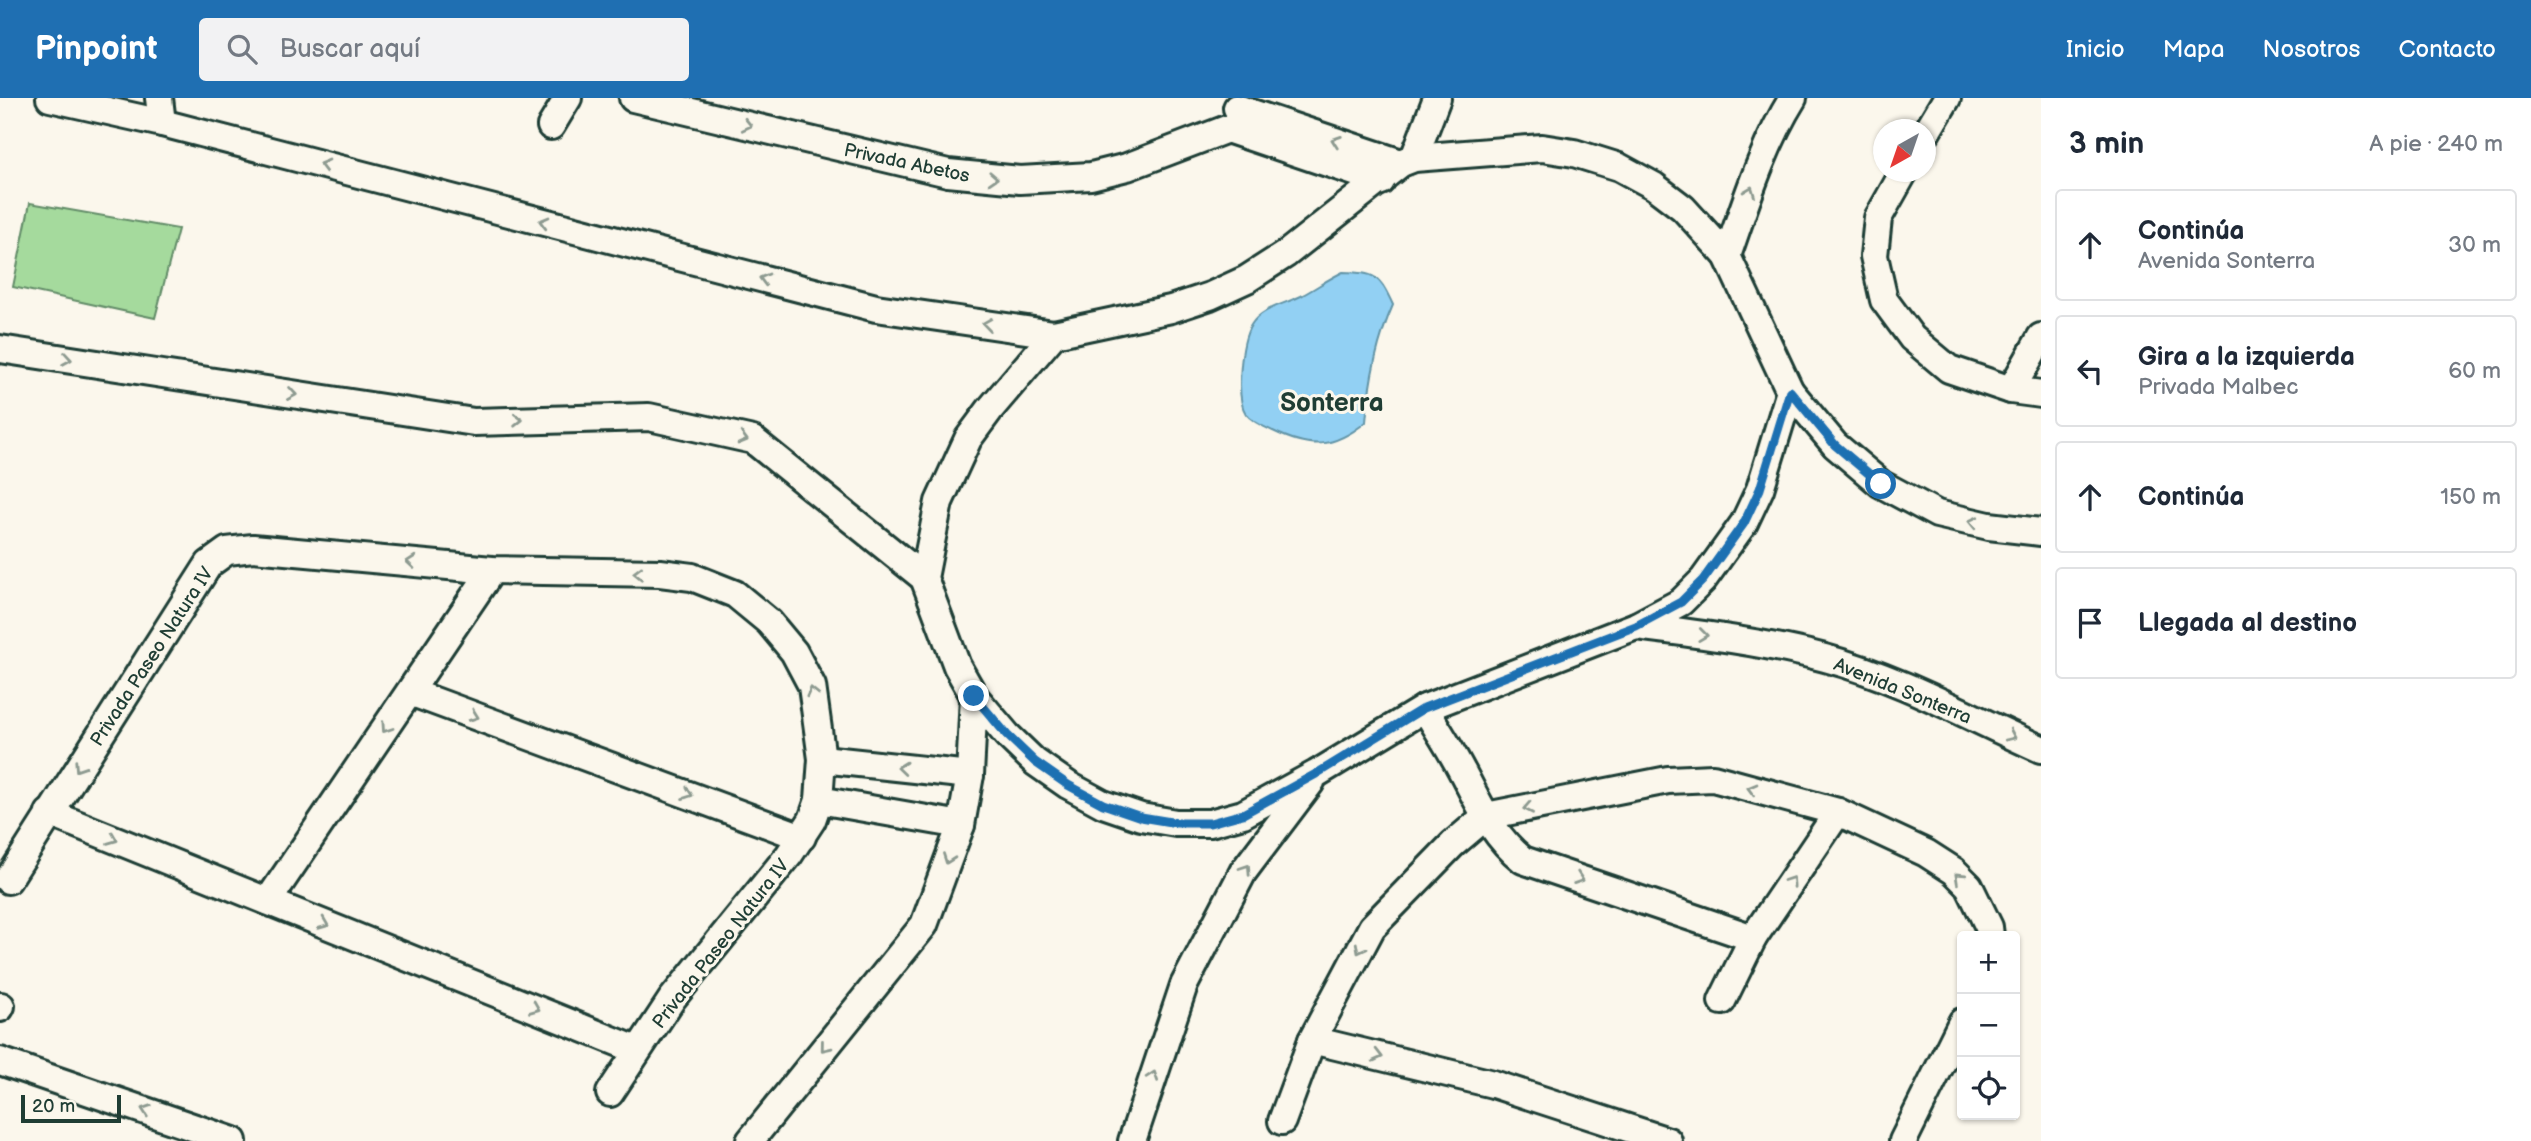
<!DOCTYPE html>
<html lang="es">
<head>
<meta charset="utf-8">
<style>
  body { margin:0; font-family:"Balsamiq Sans",sans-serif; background:#f2f2f3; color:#1f2937 }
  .controls { position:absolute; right:21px; bottom:21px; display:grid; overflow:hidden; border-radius:7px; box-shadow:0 2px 5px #0004 }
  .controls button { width:63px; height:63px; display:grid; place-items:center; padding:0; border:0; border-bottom:2px solid #e0e1e3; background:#fff; color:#1f2937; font:35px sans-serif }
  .compass { position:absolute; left:1873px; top:21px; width:63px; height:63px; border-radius:50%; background:#fff; box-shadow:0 2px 5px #0004; rotate:220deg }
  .scale { position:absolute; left:21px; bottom:18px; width:100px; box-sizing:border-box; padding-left:7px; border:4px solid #1f3d34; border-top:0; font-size:19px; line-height:24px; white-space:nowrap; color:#1f3d34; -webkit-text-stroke:5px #fbf7ec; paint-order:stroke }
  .stop { position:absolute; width:21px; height:21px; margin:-16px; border:5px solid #1f6fb2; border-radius:50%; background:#fff }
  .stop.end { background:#1f6fb2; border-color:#fff; box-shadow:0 2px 7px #0008 }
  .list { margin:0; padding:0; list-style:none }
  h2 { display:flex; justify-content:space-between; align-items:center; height:91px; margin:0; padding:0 28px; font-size:30px }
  h2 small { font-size:23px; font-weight:400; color:#747a83 }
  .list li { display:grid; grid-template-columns:46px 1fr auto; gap:21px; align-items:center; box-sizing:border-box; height:112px; margin:0 14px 14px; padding:0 14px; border:2px solid #e0e1e3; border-radius:7px }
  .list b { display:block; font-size:26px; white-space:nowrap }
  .list p { margin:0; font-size:23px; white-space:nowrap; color:#747a83 }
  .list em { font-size:23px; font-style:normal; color:#747a83 }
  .icon { flex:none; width:38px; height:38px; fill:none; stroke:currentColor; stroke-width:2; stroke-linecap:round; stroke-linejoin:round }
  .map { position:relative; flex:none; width:2041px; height:1043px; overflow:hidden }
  header { display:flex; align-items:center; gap:42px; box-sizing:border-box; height:98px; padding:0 35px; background:#1f6fb2; color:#fff }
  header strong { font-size:33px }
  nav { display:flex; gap:38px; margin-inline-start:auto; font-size:24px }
  .search { width:490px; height:63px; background:#f2f2f3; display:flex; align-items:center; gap:18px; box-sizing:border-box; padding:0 24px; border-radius:7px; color:#747a83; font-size:26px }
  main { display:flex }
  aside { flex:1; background:#fff }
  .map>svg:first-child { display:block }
  .green { fill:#a5da9d; stroke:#628c68; stroke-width:2 }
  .water { fill:#92d0f3; stroke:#6495a7; stroke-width:2 }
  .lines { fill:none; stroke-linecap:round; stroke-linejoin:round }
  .minor-casing { stroke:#1f3d34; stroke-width:32 }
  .minor { stroke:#fbf7ec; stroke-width:26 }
  .oneway { stroke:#8d9a90 }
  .route { stroke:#1f6fb2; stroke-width:9 }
  .labels { text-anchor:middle; stroke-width:6; stroke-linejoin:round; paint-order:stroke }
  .street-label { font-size:19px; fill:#1f3d34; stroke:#fbf7ec }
  .district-label { font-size:26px; font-weight:bold; fill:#1f3d34; stroke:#fbf7ec }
</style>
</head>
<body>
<header>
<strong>Pinpoint</strong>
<div class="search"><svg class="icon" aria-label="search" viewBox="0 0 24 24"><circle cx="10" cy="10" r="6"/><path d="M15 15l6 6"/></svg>Buscar aquí</div>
<nav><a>Inicio</a><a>Mapa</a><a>Nosotros</a><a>Contacto</a></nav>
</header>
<main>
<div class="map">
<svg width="2041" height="1043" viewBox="0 0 2041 1043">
  <rect width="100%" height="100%" fill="#fbf7ec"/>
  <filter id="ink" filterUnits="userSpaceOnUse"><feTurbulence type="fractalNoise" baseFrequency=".0143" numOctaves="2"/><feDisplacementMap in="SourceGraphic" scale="14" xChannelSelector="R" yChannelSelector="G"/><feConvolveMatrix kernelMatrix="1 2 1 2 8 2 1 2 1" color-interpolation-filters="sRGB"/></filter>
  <g filter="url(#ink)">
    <polygon class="green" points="30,105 178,131 155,220 13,189"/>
    <path class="water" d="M1343,174c33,1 36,3 50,33 -16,36 -24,77 -27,117 -33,27 -56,27 -93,9 -9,-4 -21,-9 -27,-17 -11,-16 -5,-73 5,-89 10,-17 34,-21 50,-29 15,-8 27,-17 42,-24z"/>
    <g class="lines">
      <g class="minor-casing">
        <g id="minor">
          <polyline points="50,0 162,25 876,210 1054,236"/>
          <polyline points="159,0 162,25"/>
          <polyline points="633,0 948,75 1020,82 1091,78 1127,69 1227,31 1381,83"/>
          <polyline points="1237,10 1401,65"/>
          <polyline points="551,28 568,0"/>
          <polyline points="1926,35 1947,0"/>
          <polygon points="1542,50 1574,55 1619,69 1654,88 1683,110 1727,158 1790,293 1760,391 1744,425 1703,482 1681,504 1636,528 1425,610 1316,676 1243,716 1210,725 1176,725 1141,719 1103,706 1068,687 1035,664 1007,637 974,598 957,568 924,480 939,404 968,341 991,310 1054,236 1171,211 1210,198 1247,181 1286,156 1401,65 1414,60"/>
          <polyline points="1414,60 1437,0"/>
          <polyline points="1904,74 1878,120 1874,158 1884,202 1912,240 1949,271 2011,292 2041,296"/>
          <path d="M1727,158c19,-54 36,-110 66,-158"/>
          <polyline points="0,251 474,324 649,319 753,342 924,480"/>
          <polyline points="2011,292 2041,239"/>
          <polyline points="1790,293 1835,347 1881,386 1937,416 1989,428 2041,434"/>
          <path d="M1636,528c63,8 127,16 189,32 75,20 146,60 216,91"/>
          <polyline points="410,594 802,739"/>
          <path d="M1425,610c9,16 19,31 28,47 23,39 34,76 70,105l230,78"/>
          <polyline points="822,661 970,677"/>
          <polyline points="819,702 961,727"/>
          <polyline points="49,715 637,952"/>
          <polyline points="8,782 209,466 227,453 253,450 492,472 660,475 692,479 735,496 769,524 794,554 812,588 822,661 819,702 812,722 789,757 672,901 610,995"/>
          <polyline points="268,803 492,472"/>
          <polyline points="1722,903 1753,840 1838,714"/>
          <polyline points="0,910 1,908"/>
          <polyline points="1312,942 1493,986 1668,1043"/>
          <polyline points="0,963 233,1043"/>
          <polyline points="1282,1023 1312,942 1372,829 1453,746 1486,718 1668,682 1713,680 1838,714 1926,755 1954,773 1969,788 1989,829 1990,838"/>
          <polyline points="750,1043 924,827 961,727 970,677 974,598"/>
          <polyline points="1132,1043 1184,887 1243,774 1311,684"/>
          <polyline points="1903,1043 1962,924"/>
        </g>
      </g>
      <use href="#minor" class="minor"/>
    </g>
    <defs><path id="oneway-chevron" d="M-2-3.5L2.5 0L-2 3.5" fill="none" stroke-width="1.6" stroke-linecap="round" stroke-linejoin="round" transform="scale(1.75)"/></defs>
    <g class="oneway">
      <use href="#oneway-chevron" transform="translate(747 27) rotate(13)"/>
      <use href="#oneway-chevron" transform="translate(1336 43) rotate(-161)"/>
      <use href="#oneway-chevron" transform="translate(324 67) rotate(-165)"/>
      <use href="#oneway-chevron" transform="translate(993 80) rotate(3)"/>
      <use href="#oneway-chevron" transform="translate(1750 93) rotate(-69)"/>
      <use href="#oneway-chevron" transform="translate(544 124) rotate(-165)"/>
      <use href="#oneway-chevron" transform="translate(764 181) rotate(-165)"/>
      <use href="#oneway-chevron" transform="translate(987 226) rotate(-172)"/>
      <use href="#oneway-chevron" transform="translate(67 261) rotate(9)"/>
      <use href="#oneway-chevron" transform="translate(292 296) rotate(9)"/>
      <use href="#oneway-chevron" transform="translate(518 322) rotate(-1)"/>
      <use href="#oneway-chevron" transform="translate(743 341) rotate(15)"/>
      <use href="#oneway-chevron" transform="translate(1973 424) rotate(-167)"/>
      <use href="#oneway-chevron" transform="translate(411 464) rotate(-175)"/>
      <use href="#oneway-chevron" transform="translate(638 475) rotate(-179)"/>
      <use href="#oneway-chevron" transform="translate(1703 537) rotate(7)"/>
      <use href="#oneway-chevron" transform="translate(812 594) rotate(-103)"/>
      <use href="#oneway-chevron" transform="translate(474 618) rotate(20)"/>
      <use href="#oneway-chevron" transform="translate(386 630) rotate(124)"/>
      <use href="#oneway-chevron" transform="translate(2011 638) rotate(24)"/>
      <use href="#oneway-chevron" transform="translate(79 669) rotate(123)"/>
      <use href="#oneway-chevron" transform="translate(902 670) rotate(-174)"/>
      <use href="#oneway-chevron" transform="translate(1752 691) rotate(-165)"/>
      <use href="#oneway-chevron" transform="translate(688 696) rotate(20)"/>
      <use href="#oneway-chevron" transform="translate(1528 710) rotate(169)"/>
      <use href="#oneway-chevron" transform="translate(113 741) rotate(22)"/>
      <use href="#oneway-chevron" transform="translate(948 761) rotate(110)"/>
      <use href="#oneway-chevron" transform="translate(1246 771) rotate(-56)"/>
      <use href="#oneway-chevron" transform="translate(1959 779) rotate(-137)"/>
      <use href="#oneway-chevron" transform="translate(1579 781) rotate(19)"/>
      <use href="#oneway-chevron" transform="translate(1791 783) rotate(-56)"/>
      <use href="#oneway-chevron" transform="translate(324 826) rotate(22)"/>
      <use href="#oneway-chevron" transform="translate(1360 851) rotate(118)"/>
      <use href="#oneway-chevron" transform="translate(535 910) rotate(22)"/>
      <use href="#oneway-chevron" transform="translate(825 949) rotate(129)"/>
      <use href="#oneway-chevron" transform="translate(1378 958) rotate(14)"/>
      <use href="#oneway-chevron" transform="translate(1153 978) rotate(-71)"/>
      <use href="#oneway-chevron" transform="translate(146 1012) rotate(-161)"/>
    </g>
  </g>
  <g class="lines" filter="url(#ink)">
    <polyline class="route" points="974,598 1007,637 1035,664 1068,687 1103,706 1141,719 1177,725 1210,725 1243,716 1316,676 1424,610 1636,528 1681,504 1703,482 1744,425 1760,391 1790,293 1835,347 1881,386"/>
  </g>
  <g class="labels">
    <g class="street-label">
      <text transform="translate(907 64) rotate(12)" y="7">Privada Abetos</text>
      <text transform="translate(151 558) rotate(-57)" y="7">Privada Paseo Natura IV</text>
      <text transform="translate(1903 592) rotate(22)" y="7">Avenida Sonterra</text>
      <text transform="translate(720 845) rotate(-52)" y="7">Privada Paseo Natura IV</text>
    </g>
    <g class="district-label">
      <text x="1332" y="313">Sonterra</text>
    </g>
  </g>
</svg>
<div class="controls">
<button>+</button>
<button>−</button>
<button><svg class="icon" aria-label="locate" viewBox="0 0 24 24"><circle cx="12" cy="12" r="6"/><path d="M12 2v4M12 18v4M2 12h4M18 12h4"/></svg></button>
</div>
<svg class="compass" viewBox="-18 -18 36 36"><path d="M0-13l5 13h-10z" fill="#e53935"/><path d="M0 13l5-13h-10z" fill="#747a83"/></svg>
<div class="scale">20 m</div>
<div class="stop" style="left:1881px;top:386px"></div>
<div class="stop end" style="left:974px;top:598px"></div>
</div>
<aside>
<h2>3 min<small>A pie · 240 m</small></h2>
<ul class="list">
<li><svg class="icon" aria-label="ahead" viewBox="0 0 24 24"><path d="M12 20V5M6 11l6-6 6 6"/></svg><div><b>Continúa</b><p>Avenida Sonterra</p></div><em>30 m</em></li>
<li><svg class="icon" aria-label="left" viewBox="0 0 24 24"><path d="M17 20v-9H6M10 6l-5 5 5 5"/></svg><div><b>Gira a la izquierda</b><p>Privada Malbec</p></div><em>60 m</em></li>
<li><svg class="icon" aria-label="ahead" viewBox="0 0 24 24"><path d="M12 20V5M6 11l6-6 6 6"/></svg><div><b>Continúa</b></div><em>150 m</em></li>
<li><svg class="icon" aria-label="arrive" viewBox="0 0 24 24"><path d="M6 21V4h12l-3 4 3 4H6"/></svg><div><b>Llegada al destino</b></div></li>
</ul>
</aside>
</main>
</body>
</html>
